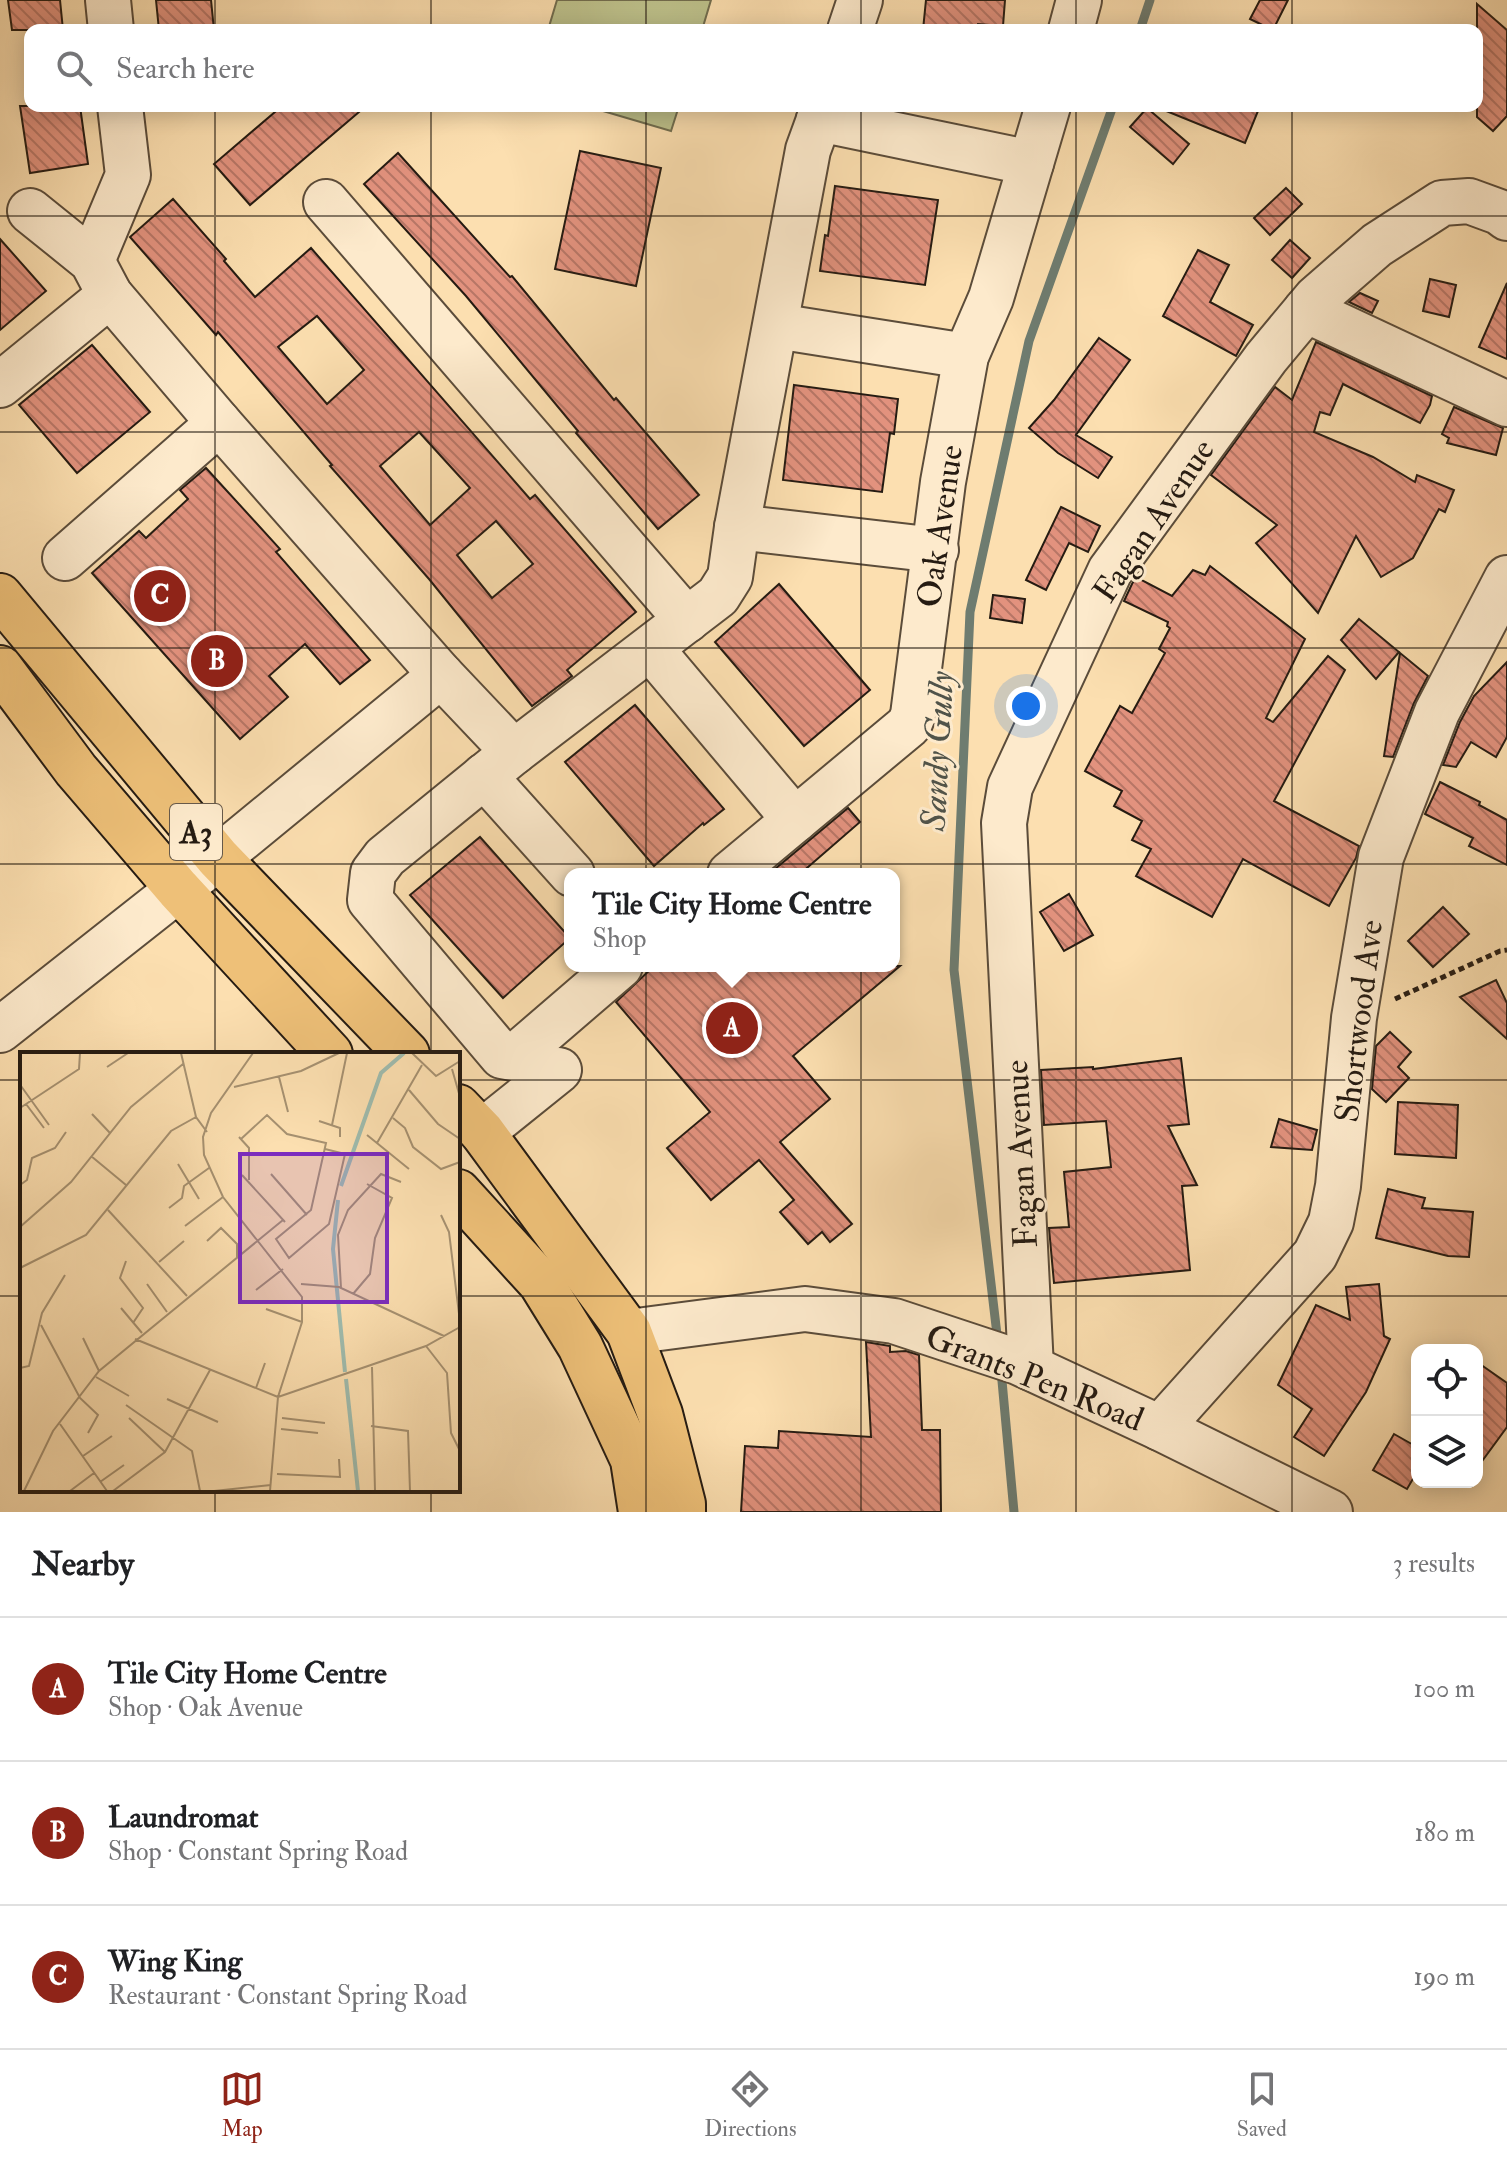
<!DOCTYPE html>
<html lang="en">
<head>
<meta charset="utf-8">
<style>
  body { margin:0; font-family:"IM FELL Double Pica",serif; background:#f2f2f2; color:#202124 }
  .controls { position:absolute; right:24px; bottom:24px; display:grid; overflow:hidden; border-radius:16px; box-shadow:0 4px 20px #0003 }
  .controls button { width:72px; height:72px; display:grid; place-items:center; padding:0; border:0; border-bottom:2px solid #e0e0e0; background:#fff; color:#202124; font:40px sans-serif }
  .you { position:absolute; left:1026px; top:706px; width:28px; height:28px; margin:-20px; border:6px solid #fff; border-radius:50%; background:#1a73e8; box-shadow:0 0 0 12px #1a73e833 }
  .badge { display:grid; place-items:center; width:52px; height:52px; border-radius:50%; background:#8f2418; color:#fff; font-size:26px; font-weight:700 }
  .pin { position:absolute; translate:-50% -50%; border:4px solid #fff; box-shadow:0 2px 8px #0006 }
  .popup { position:absolute; left:564px; top:868px; width:336px; height:104px; box-sizing:border-box; display:grid; place-content:center; border-radius:16px; background:#fff; filter:drop-shadow(0 2px 6px #0005); font-size:26px; white-space:nowrap; color:#757577 }
  .popup b { font-size:30px; color:#202124 }
  .popup::after { content:''; position:absolute; left:50%; top:100%; margin-left:-16px; border:16px solid transparent; border-top-color:#fff }
  .list { margin:0; padding:0; list-style:none }
  h2 { display:flex; justify-content:space-between; align-items:center; height:104px; margin:0; padding:0 32px; font-size:34px }
  h2 small { font-size:26px; font-weight:400; color:#757577 }
  .list li { display:grid; grid-template-columns:52px 1fr auto; gap:24px; align-items:center; box-sizing:border-box; height:144px; padding:0 32px; border-top:2px solid #e0e0e0 }
  .list b { display:block; font-size:30px; white-space:nowrap }
  .list p { margin:0; font-size:26px; white-space:nowrap; color:#757577 }
  .list em { font-size:26px; font-style:normal; color:#757577 }
  .icon { flex:none; width:44px; height:44px; fill:none; stroke:currentColor; stroke-width:2; stroke-linecap:round; stroke-linejoin:round }
  .map { position:relative; flex:none; width:1507px; height:1512px; overflow:hidden }
  .search { position:absolute; background:#fff; box-shadow:0 4px 20px #0003; left:24px; right:24px; top:24px; height:88px; display:flex; align-items:center; gap:20px; box-sizing:border-box; padding:0 28px; border-radius:16px; color:#757577; font-size:30px }
  .sheet { height:536px; background:#fff }
  nav { display:flex; justify-content:space-around; align-items:center; box-sizing:border-box; height:112px; border-top:2px solid #e0e0e0; background:#fff; font-size:22px; color:#757577 }
  nav a { display:grid; justify-items:center; gap:4px }
  nav .on { color:#8f2418 }
  .map>svg:first-child { display:block }
  .green { fill:#bec28c; stroke:#726e4f; stroke-width:2 }
  .lines { fill:none; stroke-linecap:round; stroke-linejoin:round }
  .stream { stroke:#6e7c70; stroke-width:9 }
  .building { fill:url(#building-back-hatch); stroke:#251b12; stroke-width:2; fill-rule:evenodd }
  .minor-casing { stroke:#5b4c3a; stroke-width:48 }
  .major-casing { stroke:#251b12; stroke-width:48 }
  .path { stroke:#251b12; stroke-width:5; stroke-dasharray:6 4; stroke-linecap:butt }
  .minor { stroke:#fdeacc; stroke-width:44 }
  .major { stroke:#eec078; stroke-width:44 }
  .grid { fill:none; stroke:#251b12; stroke-width:2; stroke-opacity:0.55 }
  .labels { text-anchor:middle; stroke-width:6; stroke-linejoin:round; paint-order:stroke }
  .shield { fill:#fdeacc; stroke:#66594a; stroke-width:2 }
  .shield-label { font-size:32px; font-weight:bold; fill:#251b12 }
  .street-label { font-size:34px; fill:#251b12; stroke:#fdeacc }
  .water-label { font-size:36px; font-style:italic; fill:#505349; stroke:#fdeacc }
  .inset-river { fill:none; stroke:#9fbcae; stroke-width:4 }
  .inset-road { fill:none; stroke:#a69171; stroke-width:2 }
  .view { fill:#7b2cbf; fill-opacity:0.15; stroke:#7b2cbf; stroke-width:4 }
  .inset-edge { fill:none; stroke:#251b12; stroke-width:4 }
</style>
</head>
<body>
<div class="map">
<svg width="1507" height="1512" viewBox="0 0 1507 1512">
  <defs>
    <pattern id="building-back-hatch" width="6" height="6" patternUnits="userSpaceOnUse" patternTransform="scale(2)"><rect width="6" height="6" fill="#e2927e"/><path d="M-1 5l2 2M0 0l6 6M5-1l2 2" fill="none" stroke="#b77666"/></pattern>
  </defs>
  <rect width="100%" height="100%" fill="#fcdfb0"/>
  <filter id="stains"><feTurbulence type="fractalNoise" baseFrequency=".0025" numOctaves="4"/><feColorMatrix values="0 0 0 0 .2 0 0 0 0 .09 0 0 0 0 .02 0 0 0 .5 -.17"/></filter>
  <radialGradient id="worn" r=".72"><stop offset=".6" stop-color="#630" stop-opacity="0"/><stop offset="1" stop-color="#630" stop-opacity=".3"/></radialGradient>
  <g class="green">
    <polygon points="557,0 711,0 702,30 548,30"/>
    <polygon points="586,106 679,106 671,131"/>
  </g>
  <g class="lines">
    <g class="stream">
      <polyline points="1140,30 1150,0"/>
      <polyline points="998,1343 954,970 970,612 1029,341 1113,106"/>
      <polyline points="1001,1370 1014,1512"/>
    </g>
  </g>
  <g class="building">
    <polygon points="8,0 60,0 63,30 12,30"/>
    <polygon points="156,0 211,0 214,30 159,30"/>
    <polygon points="926,0 1005,0 1003,26 978,24 977,30 923,30"/>
    <polygon points="1260,0 1288,0 1273,30 1250,19"/>
    <polygon points="1477,4 1507,30 1507,116 1493,131 1477,117"/>
    <polygon points="20,106 80,106 88,164 30,173"/>
    <polygon points="282,106 366,106 250,205 214,164"/>
    <polygon points="1154,106 1260,106 1245,143"/>
    <polygon points="1147,108 1189,144 1173,164 1130,127"/>
    <polygon points="580,151 661,168 636,286 555,269"/>
    <polygon points="398,153 510,277 512,276 614,400 616,398 699,495 658,529 576,433 578,431 466,296 364,184"/>
    <polygon points="835,186 938,200 925,285 820,271 825,235 828,236"/>
    <polygon points="1286,188 1302,204 1270,235 1254,218"/>
    <path d="M173,199l53,60 -2,2 31,36 56,-49 219,251 5,-4 101,117 -69,58 5,6 -40,30 -103,-127 -99,-113 2,-1 -114,-133 -2,3 -86,-98zM317,316l47,54 -37,34 -49,-57zM419,432l51,56 -40,37 -50,-59zM496,521l37,43 -41,34 -35,-43z"/>
    <polygon points="0,239 46,291 0,330"/>
    <polygon points="1290,240 1310,258 1292,278 1272,260"/>
    <polygon points="1198,250 1229,265 1210,302 1253,325 1236,356 1163,316"/>
    <polygon points="1430,279 1456,285 1449,317 1423,311"/>
    <polygon points="1507,283 1507,359 1479,347"/>
    <polygon points="1360,293 1378,301 1372,313 1349,302"/>
    <polygon points="1099,338 1130,360 1076,435 1112,457 1098,478 1058,453 1029,428 1054,400"/>
    <polygon points="1316,342 1432,396 1430,405 1420,423 1343,384 1330,415 1320,412 1314,432 1373,457 1415,482 1417,475 1454,490 1445,512 1439,509 1413,558 1381,577 1356,536 1318,613 1256,543 1277,525 1211,475 1275,387 1292,400"/>
    <polygon points="92,345 150,412 77,473 19,405"/>
    <polygon points="794,385 898,399 894,434 890,433 882,492 783,480"/>
    <polygon points="1454,407 1503,428 1496,455 1447,443 1449,438 1442,434"/>
    <polygon points="206,468 280,549 276,552 370,660 340,684 305,644 269,676 288,697 240,739 92,573 139,531 146,538 188,499 180,490"/>
    <polygon points="1061,507 1100,526 1088,552 1069,543 1046,590 1026,580"/>
    <polygon points="1210,566 1305,639 1266,718 1273,722 1328,656 1345,670 1274,801 1359,846 1356,858 1329,906 1243,859 1212,917 1136,876 1151,849 1132,840 1142,821 1114,806 1122,791 1085,771 1120,706 1132,713 1165,653 1159,649 1170,628 1167,626 1168,622 1124,601 1132,584 1136,577 1172,596 1193,570 1205,575"/>
    <polygon points="779,584 870,690 804,746 715,642"/>
    <polygon points="993,595 1025,599 1022,623 990,618"/>
    <polygon points="1359,619 1399,652 1376,679 1341,640"/>
    <polygon points="1400,653 1428,676 1414,703 1393,757 1384,756"/>
    <polygon points="1507,662 1507,737 1496,757 1471,742 1456,767 1443,765 1460,722 1474,696"/>
    <polygon points="635,705 724,809 704,825 703,823 654,866 565,762"/>
    <polygon points="1440,782 1480,802 1479,805 1507,820 1507,865 1469,846 1473,838 1425,814"/>
    <polygon points="848,808 860,822 800,874 769,874"/>
    <polygon points="480,837 570,938 503,998 410,895"/>
    <polygon points="1069,894 1093,935 1064,951 1040,912"/>
    <polygon points="1443,907 1469,934 1433,967 1408,941"/>
    <polygon points="654,966 900,966 793,1056 830,1099 780,1142 852,1224 830,1242 822,1232 808,1244 780,1212 794,1200 759,1160 711,1200 667,1148 710,1112 616,1002"/>
    <polygon points="1496,980 1507,1003 1507,1039 1460,997"/>
    <polygon points="1390,1032 1411,1052 1398,1067 1409,1078 1386,1102 1372,1089 1376,1046"/>
    <polygon points="1181,1058 1189,1124 1168,1126 1197,1185 1182,1186 1190,1270 1054,1283 1049,1228 1069,1227 1064,1172 1111,1167 1106,1121 1044,1125 1041,1070 1093,1067 1093,1069"/>
    <polygon points="1398,1102 1458,1105 1456,1158 1395,1154"/>
    <polygon points="1279,1119 1317,1130 1312,1150 1271,1147"/>
    <polygon points="1388,1189 1425,1198 1422,1208 1473,1212 1469,1257 1448,1256 1376,1238"/>
    <polygon points="1379,1284 1384,1336 1390,1339 1366,1392 1324,1456 1294,1437 1312,1409 1278,1385 1316,1305 1350,1320 1346,1287"/>
    <polygon points="866,1342 890,1346 890,1352 906,1351 919,1355 922,1430 940,1430 941,1512 741,1512 745,1446 778,1448 779,1431 871,1437"/>
    <polygon points="1477,1362 1507,1383 1507,1427 1477,1468"/>
    <polygon points="1394,1434 1417,1447 1417,1472 1407,1489 1373,1470"/>
  </g>
  <g class="lines">
    <g class="minor-casing">
      <g id="minor">
        <polyline points="108,0 111,30"/>
        <polyline points="850,30 860,0"/>
        <polyline points="1071,30 1079,0"/>
        <polyline points="819,119 1031,163"/>
        <polyline points="326,202 687,620"/>
        <polyline points="30,211 92,261 110,295 219,423 441,675 514,752"/>
        <polyline points="92,261 128,175 120,106"/>
        <polyline points="1306,310 1507,404"/>
        <polyline points="776,326 966,356"/>
        <polyline points="0,385 110,295"/>
        <polyline points="737,527 936,550"/>
        <polyline points="65,558 219,423"/>
        <polyline points="651,649 795,820"/>
        <polyline points="484,776 572,874"/>
        <polyline points="730,874 909,725 913,715 943,482 966,356 991,298 1048,106"/>
        <polyline points="620,966 513,1058 502,1056 370,900 373,873 385,857 514,752 718,596 730,577 737,527 808,150 824,106"/>
        <polyline points="0,1030 218,858 441,675"/>
        <polyline points="482,1132 559,1070"/>
        <polyline points="629,1332 805,1309 894,1321 1018,1362 1160,1428 1330,1512"/>
        <polyline points="1031,1368 1004,823 1010,787 1110,571 1266,358 1316,298 1377,245 1442,203 1469,201 1499,212 1507,218"/>
        <polyline points="1160,1428 1315,1255 1331,1222 1338,1186 1354,1018 1381,857 1437,712 1507,578"/>
      </g>
    </g>
    <g class="major-casing">
      <g id="major">
        <polyline points="0,596 218,858 407,1054"/>
        <polyline points="0,668 76,770 178,889 330,1054"/>
        <polyline points="458,1107 482,1132 629,1332 660,1414 683,1504 683,1512"/>
        <polyline points="458,1192 541,1283 580,1346 633,1460 641,1512"/>
      </g>
    </g>
    <polyline class="path" points="1395,999 1500,951 1507,950"/>
    <use href="#minor" class="minor"/>
    <use href="#major" class="major"/>
  </g>
  <path class="grid" d="M215,0v30M431,0v30M646,0v30M861,0v30M1076,0v30M1292,0v30M215,106v948M431,106v948M646,106v1406M861,106v1406M1076,106v1406M1292,106v1406M0,216h1507M0,432h1507M0,648h1507M0,864h1507M0,1080h22M458,1080h1049M0,1296h22M458,1296h1049M215,1490v22M431,1490v22"/>
  <g class="labels">
    <rect class="shield" x="170" y="804" width="52" height="56" rx="6"/>
    <g class="shield-label">
      <text x="196" y="843">A3</text>
    </g>
    <g class="street-label">
      <text transform="translate(1153 520) rotate(-56)" y="12">Fagan Avenue</text>
      <text transform="translate(939 526) rotate(-82)" y="12">Oak Avenue</text>
      <text transform="translate(1358 1021) rotate(-83)" y="12">Shortwood Ave</text>
      <text transform="translate(1020 1154) rotate(-93)" y="12">Fagan Avenue</text>
      <text transform="translate(1035 1377) rotate(22)" y="12">Grants Pen Road</text>
    </g>
    <g class="water-label">
      <text transform="translate(936 751) rotate(-87)" y="13">Sandy Gully</text>
    </g>
  </g>
  <g transform="translate(20 1052)">
    <rect width="440" height="440" fill="#fcdfb0"/>
    <path class="inset-river" d="M321,134l40,-113 23,-20M318,148l-5,49 12,123M326,327l12,112"/>
    <path class="inset-road" d="M161,1l15,64 11,15M233,1l-42,60 -8,24 1,18 19,42 79,100v25l-24,75 -8,94M392,1l24,23 24,-15M87,15l21,-14M432,17l8,28M259,25l9,35M1,34l28,39M214,35l67,-16 38,-18M389,38l29,34 22,15M6,52l18,24M0,56l59,-39 1,-16M72,62l18,19M373,66l12,10 8,19 28,22 19,-7M299,69l21,7v9M312,73l15,-72M347,83l42,34M219,85l10,11v32M221,87l26,-24 20,19 39,9 -15,67 -35,29 13,19 40,-34 16,-70 -20,-5M357,91l45,-78M71,104l35,29M158,112l21,35M251,122l36,41M222,123l43,47M0,133l7,-5 5,-22 23,-10 11,-16M149,156l13,-10 2,-12 25,-18M88,158l79,86M421,163l8,17 11,90M165,174l38,-29M0,175l51,-45 60,-75 52,-43M187,189l14,-13 16,16v13M106,209l-6,17 23,30 -10,15M139,210l25,-21M0,216l66,-33 85,-104 25,-14M127,232l20,28M281,232l38,3 105,49M321,236l-3,-53 10,-25 33,-36 20,8M236,238l27,-21M333,242l17,-20 5,-36 17,-40 -25,-14M101,256l21,25M246,257l36,13M21,273l39,73 18,17 -10,18M63,286l16,33M115,287l143,58M406,294l21,27 4,60 9,18M352,315l3,124M0,316l9,-2 13,-53 23,-38M76,325l33,19M236,336l9,-25M258,345l148,-51 34,-19M147,347l51,23M106,353l66,46 8,40M109,366l36,34M262,366l43,5M40,372l47,67M351,374l37,5 2,60M261,377l37,4M63,404l29,-20M257,422l63,3 -1,-18M80,430l24,-17M4,439l29,-60 46,-60 184,-151M50,439l24,-18M93,439l52,-39 45,-82M194,439l57,-6"/>
    <path class="view" d="M220,102h147v148h-147z"/>
    <rect width="440" height="440" class="inset-edge"/>
  </g>
  <rect width="100%" height="100%" filter="url(#stains)"/>
  <rect width="100%" height="100%" fill="url(#worn)"/>
</svg>
<div class="controls">
<button><svg class="icon" aria-label="locate" viewBox="0 0 24 24"><circle cx="12" cy="12" r="6"/><path d="M12 2v4M12 18v4M2 12h4M18 12h4"/></svg></button>
<button><svg class="icon" aria-label="layers" viewBox="0 0 24 24"><path d="M12 4l9 5-9 5-9-5zM3 14l9 5 9-5"/></svg></button>
</div>
<div class="you"></div>
<div class="pin badge" style="left:732px;top:1028px">A</div>
<div class="popup"><b>Tile City Home Centre</b>Shop</div>
<div class="pin badge" style="left:217px;top:661px">B</div>
<div class="pin badge" style="left:160px;top:596px">C</div>
<div class="search"><svg class="icon" aria-label="search" viewBox="0 0 24 24"><circle cx="10" cy="10" r="6"/><path d="M15 15l6 6"/></svg>Search here</div>
</div>
<section class="sheet">
<h2>Nearby<small>3 results</small></h2>
<ul class="list">
<li><span class="badge">A</span><div><b>Tile City Home Centre</b><p>Shop · Oak Avenue</p></div><em>100 m</em></li>
<li><span class="badge">B</span><div><b>Laundromat</b><p>Shop · Constant Spring Road</p></div><em>180 m</em></li>
<li><span class="badge">C</span><div><b>Wing King</b><p>Restaurant · Constant Spring Road</p></div><em>190 m</em></li>
</ul>
</section>
<nav>
<a class="on"><svg class="icon" aria-label="map" viewBox="0 0 24 24"><path d="M3 6l6-2 6 2 6-2v14l-6 2-6-2-6 2zM9 4v14M15 6v14"/></svg>Map</a>
<a><svg class="icon" aria-label="directions" viewBox="0 0 24 24"><path d="M12 3l9 9-9 9-9-9zM9 14v-3h6M13 9l2 2-2 2"/></svg>Directions</a>
<a><svg class="icon" aria-label="saved" viewBox="0 0 24 24"><path d="M7 4h10v16l-5-4-5 4z"/></svg>Saved</a>
</nav>
</body>
</html>
